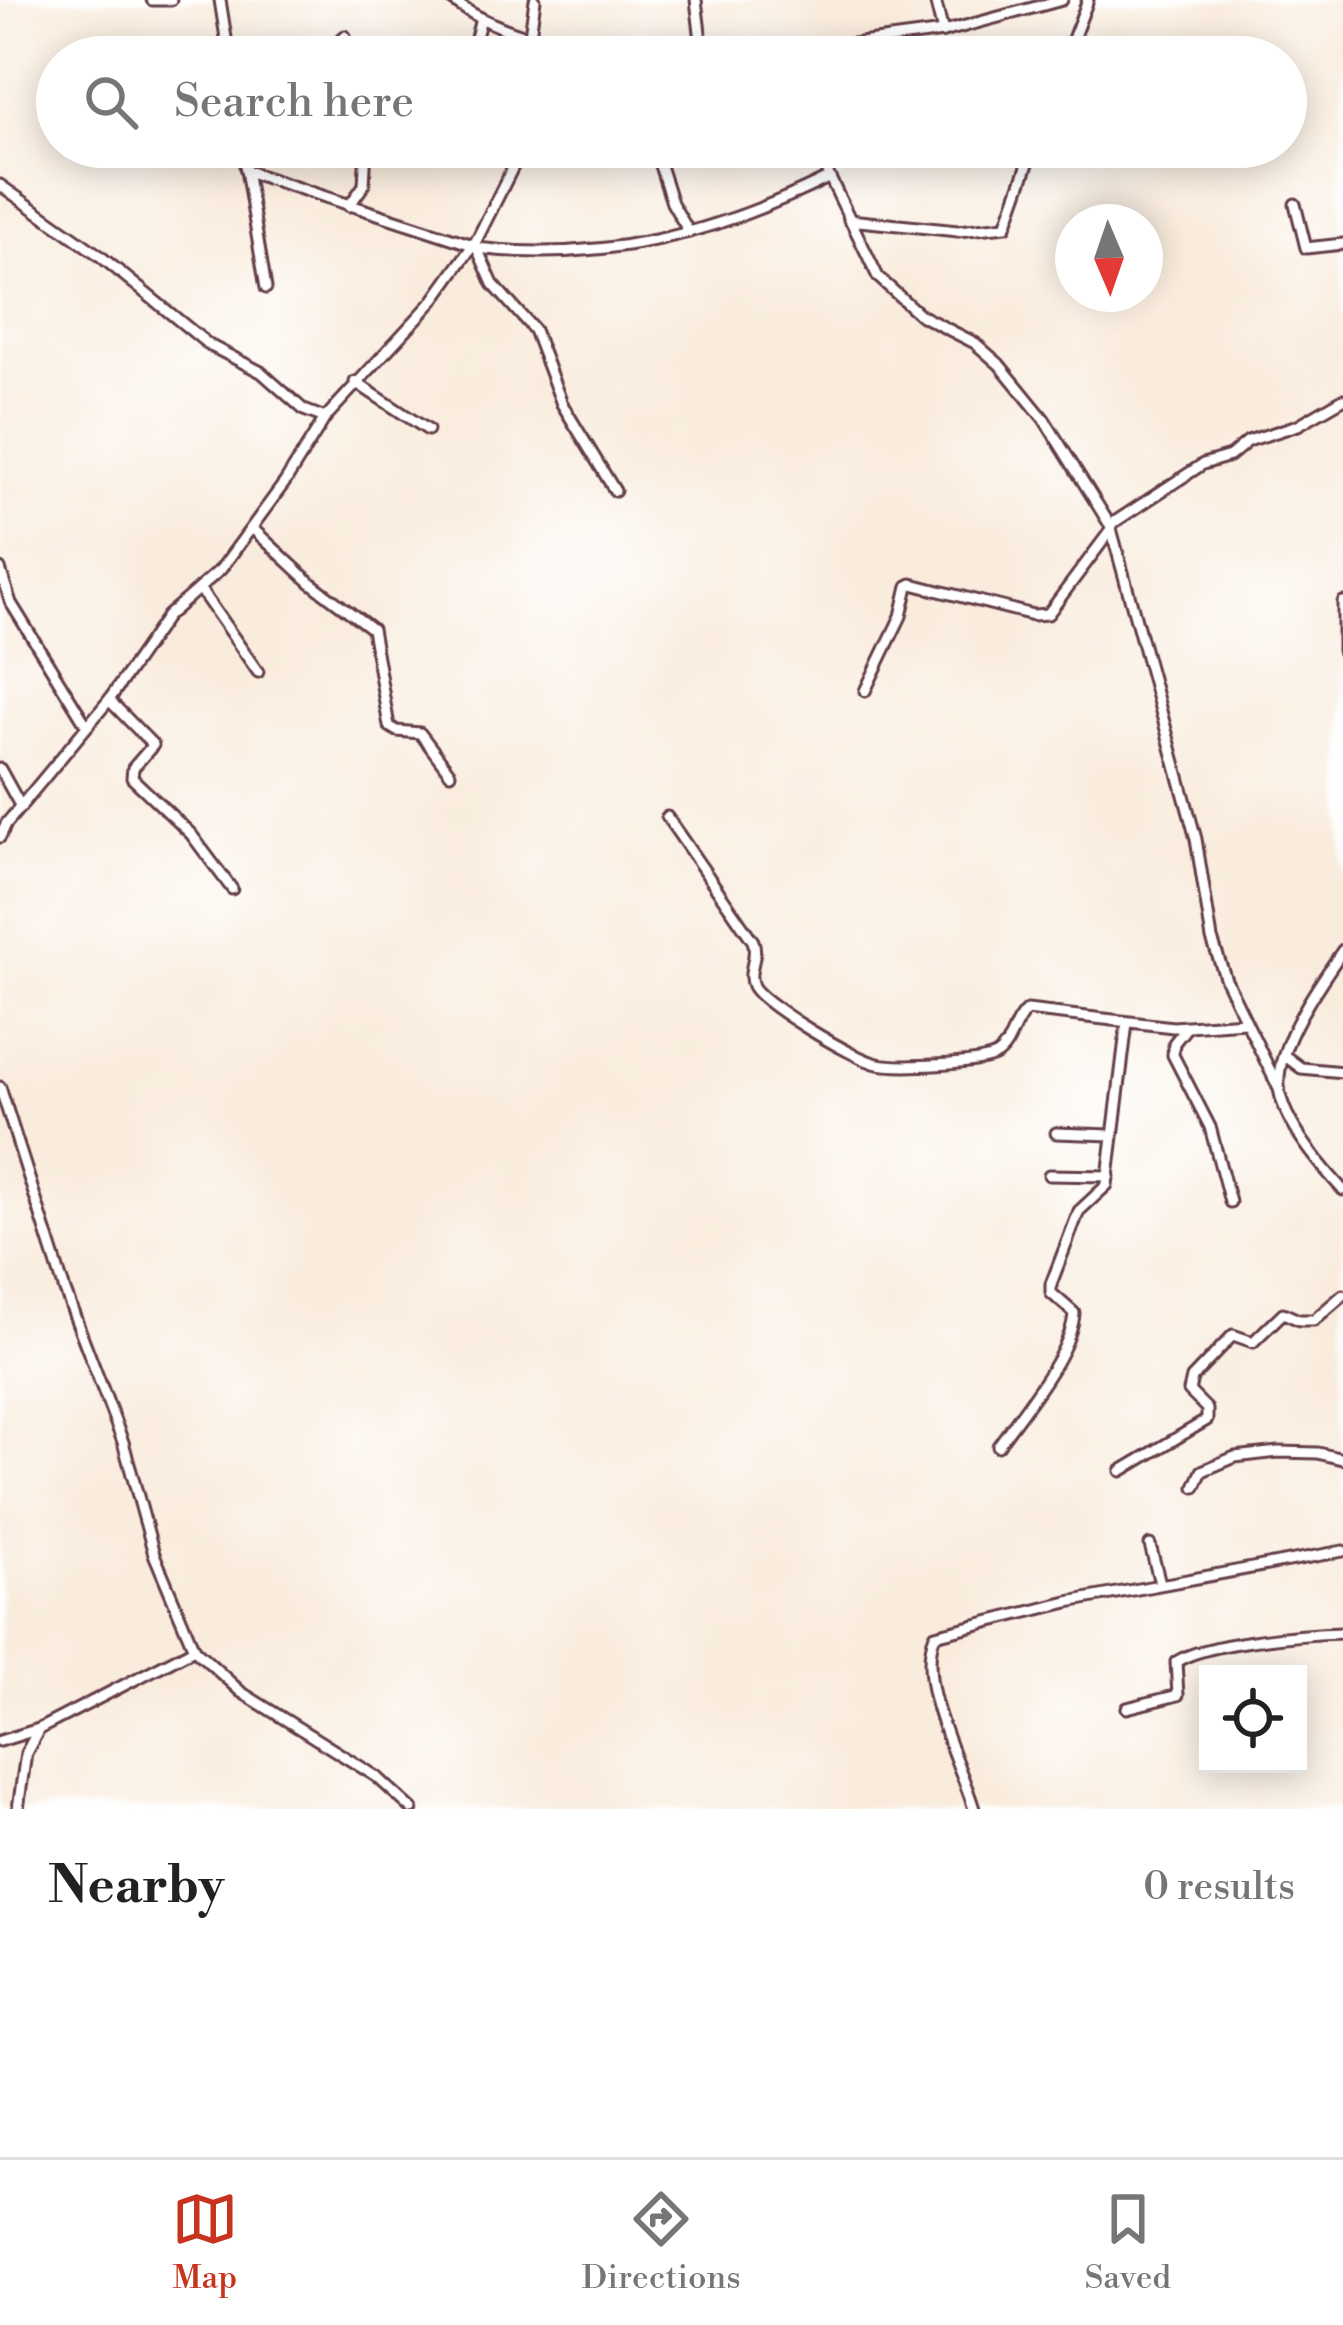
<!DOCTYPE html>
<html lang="en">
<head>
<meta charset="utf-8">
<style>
  body { margin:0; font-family:"Libre Bodoni",serif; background:#f2f2f2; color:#222 }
  .controls { position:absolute; right:36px; bottom:36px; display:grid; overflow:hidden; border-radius:0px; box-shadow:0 6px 30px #0003 }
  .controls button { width:108px; height:108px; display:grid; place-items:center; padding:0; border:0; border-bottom:3px solid #e0e0e0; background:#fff; color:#222; font:60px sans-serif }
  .compass { position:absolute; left:1055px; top:204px; width:108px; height:108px; border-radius:50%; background:#fff; box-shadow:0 6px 30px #0003; rotate:178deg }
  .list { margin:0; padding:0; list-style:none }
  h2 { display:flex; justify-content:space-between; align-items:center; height:156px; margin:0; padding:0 48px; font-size:51px }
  h2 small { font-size:39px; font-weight:400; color:#767676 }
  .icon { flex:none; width:66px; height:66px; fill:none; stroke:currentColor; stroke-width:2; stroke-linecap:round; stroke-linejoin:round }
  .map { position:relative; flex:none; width:1343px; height:1809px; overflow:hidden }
  .search { position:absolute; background:#fff; box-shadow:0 6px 30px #0003; left:36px; right:36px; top:36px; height:132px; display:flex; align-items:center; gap:30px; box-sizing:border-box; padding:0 42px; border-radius:66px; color:#767676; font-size:45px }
  .sheet { height:348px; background:#fff }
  nav { display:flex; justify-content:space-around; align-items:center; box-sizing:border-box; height:168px; border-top:3px solid #e0e0e0; background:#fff; font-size:33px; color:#767676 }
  nav a { display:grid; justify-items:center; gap:6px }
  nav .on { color:#c8321e }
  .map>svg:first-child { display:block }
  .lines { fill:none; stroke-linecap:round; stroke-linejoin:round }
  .street-casing { stroke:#643e46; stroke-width:15 }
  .street { stroke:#fff; stroke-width:9 }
</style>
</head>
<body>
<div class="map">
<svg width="1343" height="1809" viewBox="0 0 1343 1809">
  <rect width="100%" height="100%" fill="#fff"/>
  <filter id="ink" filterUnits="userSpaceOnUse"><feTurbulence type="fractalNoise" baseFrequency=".00833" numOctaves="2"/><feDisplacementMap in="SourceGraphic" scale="24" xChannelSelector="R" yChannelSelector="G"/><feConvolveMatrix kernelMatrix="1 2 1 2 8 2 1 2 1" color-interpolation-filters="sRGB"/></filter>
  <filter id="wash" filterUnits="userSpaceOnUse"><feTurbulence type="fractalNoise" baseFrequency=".004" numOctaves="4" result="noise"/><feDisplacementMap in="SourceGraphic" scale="48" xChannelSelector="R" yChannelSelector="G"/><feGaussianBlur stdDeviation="2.7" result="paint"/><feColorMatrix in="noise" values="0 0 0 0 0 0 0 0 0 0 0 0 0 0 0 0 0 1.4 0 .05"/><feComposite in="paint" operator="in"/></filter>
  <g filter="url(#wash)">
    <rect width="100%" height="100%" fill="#f9ecdd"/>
  </g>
  <g filter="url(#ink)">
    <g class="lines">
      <g class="street-casing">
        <g id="street">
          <polyline points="152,0 171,0"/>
          <polyline points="220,0 229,57"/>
          <path d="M452,0c51,39 122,48 183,57"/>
          <polyline points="696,0 703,57"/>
          <polyline points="935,0 943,32"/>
          <polyline points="530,35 535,0"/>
          <polyline points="777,54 943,32 1062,0"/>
          <polyline points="321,57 345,36"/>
          <polyline points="471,57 481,18"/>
          <polyline points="735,57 777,55"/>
          <polyline points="1066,57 1088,0"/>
          <polyline points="241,147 246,170 258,175 473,245"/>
          <polyline points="654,147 672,203 689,232"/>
          <polyline points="815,147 878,277 920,315 975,343 999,364 1044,419 1110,525 1196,839 1212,939 1226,980 1279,1089"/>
          <polyline points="246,170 266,288"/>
          <polyline points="0,185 99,255 209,345 261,372 304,410 325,418"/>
          <polyline points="1295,204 1306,248 1343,244"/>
          <polyline points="349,206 364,185 366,147"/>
          <polyline points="849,220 958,231 1006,226 1034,147"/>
          <polyline points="476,246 493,284 534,330 562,404 615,491"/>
          <path d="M476,248c127,15 239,-14 352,-70"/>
          <polyline points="355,382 428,430"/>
          <polyline points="1110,525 1203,464 1230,456 1248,441 1298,425 1343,399"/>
          <polyline points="252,528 311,583 372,629 389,726 397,731 420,733 450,773"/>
          <polyline points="0,569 11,603 87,726"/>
          <polyline points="199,588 258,672"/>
          <polyline points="1343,602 1343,651"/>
          <polyline points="865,691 901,616 908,586 912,584 1033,615 1048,614 1111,530"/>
          <polyline points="109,700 153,745 133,768 132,778 191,834 232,889"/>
          <polyline points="0,769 21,807"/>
          <path d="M667,817l86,124c6,16 -7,30 0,45 9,18 103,74 125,78 19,4 103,1 119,-9 15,-10 16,-34 30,-45l146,17 72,-5"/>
          <polyline points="0,837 6,824 109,700 167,616 221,569 285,482 325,418 433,301 476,241 523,147"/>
          <path d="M1343,950c-23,33 -67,95 -64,136 2,33 42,80 64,104"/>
          <polyline points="1187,1027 1174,1043 1173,1055 1210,1127 1230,1202"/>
          <polyline points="1285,1056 1301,1068 1343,1072"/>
          <polyline points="0,1087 65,1291 123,1442 154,1554 194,1649 39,1729 26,1753 18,1809"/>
          <polyline points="1056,1133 1111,1135"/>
          <polyline points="1049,1175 1109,1176"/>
          <path d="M998,1446c23,-34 74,-92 76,-133l-23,-20v-9l28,-73 28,-26 20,-162"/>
          <polyline points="1121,1471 1207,1420 1207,1409 1189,1391 1192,1378 1233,1335 1253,1342 1283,1313 1299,1320 1314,1320 1343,1295"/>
          <polyline points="1195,1487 1202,1471 1235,1457 1278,1452 1318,1453 1343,1459"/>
          <polyline points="1150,1545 1160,1583"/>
          <polyline points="194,1649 241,1692 377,1777 412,1809"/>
          <path d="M1127,1708l51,-13 -2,-33c30,-20 129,-28 167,-29"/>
          <polyline points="0,1741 39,1729"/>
          <path d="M974,1809c-14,-48 -59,-126 -39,-174l133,-33 275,-51"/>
        </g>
      </g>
      <use href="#street" class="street"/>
    </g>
  </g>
</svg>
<div class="controls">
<button><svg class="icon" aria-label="locate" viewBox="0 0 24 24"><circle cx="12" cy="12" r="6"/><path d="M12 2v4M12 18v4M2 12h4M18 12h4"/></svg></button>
</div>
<svg class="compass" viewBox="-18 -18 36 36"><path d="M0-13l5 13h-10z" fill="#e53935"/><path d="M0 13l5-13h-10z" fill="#767676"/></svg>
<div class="search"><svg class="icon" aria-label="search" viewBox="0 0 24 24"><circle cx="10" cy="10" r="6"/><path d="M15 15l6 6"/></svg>Search here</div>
</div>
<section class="sheet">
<h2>Nearby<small>0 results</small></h2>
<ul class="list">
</ul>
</section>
<nav>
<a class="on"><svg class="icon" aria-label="map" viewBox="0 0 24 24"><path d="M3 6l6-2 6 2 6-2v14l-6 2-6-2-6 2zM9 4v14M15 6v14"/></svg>Map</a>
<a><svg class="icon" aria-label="directions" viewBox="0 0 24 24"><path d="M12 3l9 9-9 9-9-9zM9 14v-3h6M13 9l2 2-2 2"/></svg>Directions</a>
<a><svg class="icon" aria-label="saved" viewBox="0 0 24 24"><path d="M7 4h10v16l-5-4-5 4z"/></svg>Saved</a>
</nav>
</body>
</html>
